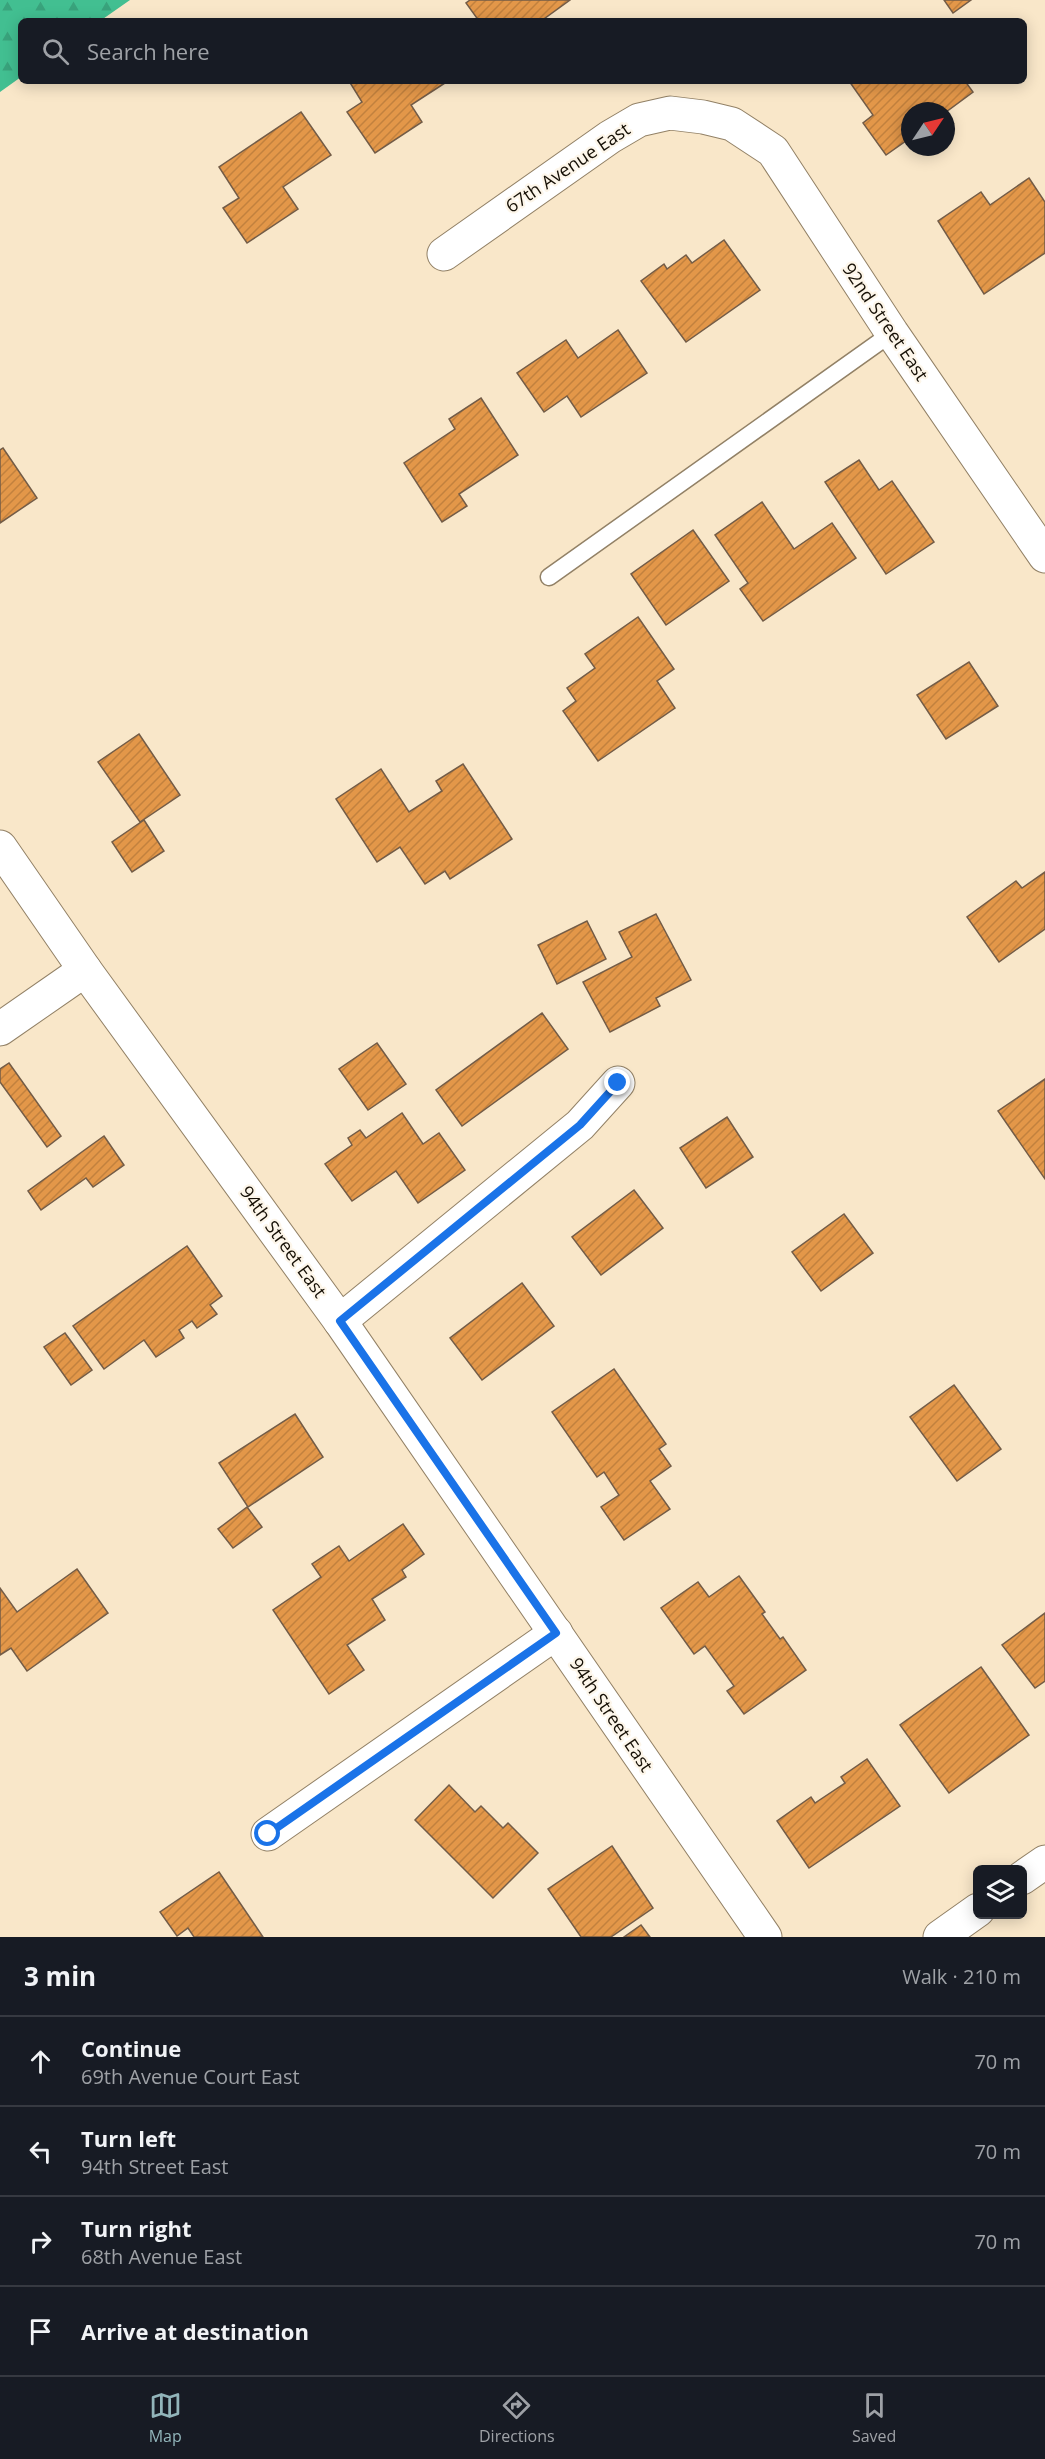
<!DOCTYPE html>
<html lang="en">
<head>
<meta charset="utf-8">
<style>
  body { margin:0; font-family:"Open Sans",sans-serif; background:#20242c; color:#f1f3f6 }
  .controls { position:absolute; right:18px; bottom:18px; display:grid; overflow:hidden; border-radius:9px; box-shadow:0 3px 15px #0003 }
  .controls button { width:54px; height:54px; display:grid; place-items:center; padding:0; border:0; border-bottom:2px solid #363941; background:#171b24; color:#f1f3f6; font:30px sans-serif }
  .compass { position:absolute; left:901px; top:102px; width:54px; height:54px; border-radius:50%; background:#171b24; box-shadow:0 3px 15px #0003; rotate:55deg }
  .stop { position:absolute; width:18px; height:18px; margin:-14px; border:4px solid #1a73e8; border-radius:50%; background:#fff }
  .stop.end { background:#1a73e8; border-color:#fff; box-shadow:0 2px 6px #0008 }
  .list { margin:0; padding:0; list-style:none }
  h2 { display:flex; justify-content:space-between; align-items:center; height:78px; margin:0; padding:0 24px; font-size:26px }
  h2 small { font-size:20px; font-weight:400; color:#9ea1a6 }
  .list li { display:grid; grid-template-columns:39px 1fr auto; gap:18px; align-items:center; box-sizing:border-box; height:90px; padding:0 24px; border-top:2px solid #363941 }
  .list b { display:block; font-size:22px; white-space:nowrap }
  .list p { margin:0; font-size:20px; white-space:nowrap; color:#9ea1a6 }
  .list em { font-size:20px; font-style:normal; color:#9ea1a6 }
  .icon { flex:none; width:33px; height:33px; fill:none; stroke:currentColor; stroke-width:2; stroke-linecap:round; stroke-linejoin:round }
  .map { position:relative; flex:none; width:1045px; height:1937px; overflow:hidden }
  .search { position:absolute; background:#171b24; box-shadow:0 3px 15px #0003; left:18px; right:18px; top:18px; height:66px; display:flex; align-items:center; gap:15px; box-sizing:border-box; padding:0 21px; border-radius:9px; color:#9ea1a6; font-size:22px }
  .sheet { height:438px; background:#171b24 }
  nav { display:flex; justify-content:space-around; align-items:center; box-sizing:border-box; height:84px; border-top:2px solid #363941; background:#171b24; font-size:16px; color:#9ea1a6 }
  nav a { display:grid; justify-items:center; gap:3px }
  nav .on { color:#92b5ba }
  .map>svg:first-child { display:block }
  .forest { fill:url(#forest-firs) }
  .building { fill:url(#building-hatch); stroke:#735c47; stroke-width:1.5 }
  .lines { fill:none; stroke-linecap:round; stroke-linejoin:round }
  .lane-casing { stroke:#928166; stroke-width:19 }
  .street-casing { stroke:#928166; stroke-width:35 }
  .secondary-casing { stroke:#928166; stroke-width:35 }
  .lane { stroke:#fff; stroke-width:16 }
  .street { stroke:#fff; stroke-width:33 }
  .secondary { stroke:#fff; stroke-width:33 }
  .route { stroke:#1a73e8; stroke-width:8 }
  .labels { text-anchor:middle; stroke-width:4.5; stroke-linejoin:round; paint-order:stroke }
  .street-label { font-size:18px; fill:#150f05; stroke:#fdf6ea }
</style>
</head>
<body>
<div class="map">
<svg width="1045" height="1937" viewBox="0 0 1045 1937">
  <defs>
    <pattern id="forest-firs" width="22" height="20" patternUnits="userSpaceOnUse" patternTransform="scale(1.5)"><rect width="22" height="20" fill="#42bf91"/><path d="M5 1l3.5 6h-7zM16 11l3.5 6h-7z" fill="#39a37c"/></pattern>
    <pattern id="building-hatch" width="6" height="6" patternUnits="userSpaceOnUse" patternTransform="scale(1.5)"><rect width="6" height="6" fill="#e39749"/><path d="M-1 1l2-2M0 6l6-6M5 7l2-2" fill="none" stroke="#c2813e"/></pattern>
  </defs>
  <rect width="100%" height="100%" fill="#f9e7c9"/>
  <polygon class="forest" points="0,0 130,0 100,21 21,21 21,77 0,92"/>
  <g class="building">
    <polygon points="470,0 570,0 541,21 479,21 466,3"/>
    <polygon points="944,0 971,0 953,13"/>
    <polygon points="448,81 411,105 422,122 375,153 347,112 362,102 349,81"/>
    <polygon points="849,81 965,81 973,92 946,112 910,111 910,138 886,155 863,123 873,115"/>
    <polygon points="301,112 331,155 283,187 298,209 247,243 223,208 239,198 219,167"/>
    <polygon points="1029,178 1045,202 1045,253 984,294 938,221 981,192 990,205"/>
    <polygon points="724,240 760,290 686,342 641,281 664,264 667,269 686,255 692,263"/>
    <polygon points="618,330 647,373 581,417 567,396 544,412 517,373 566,340 578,358"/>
    <polygon points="481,398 518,455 459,494 467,506 442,522 404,463 455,429 449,419"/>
    <polygon points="3,448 37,498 0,523 0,450"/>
    <polygon points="859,460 879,490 892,481 934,542 886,574 825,482"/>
    <polygon points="762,502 794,549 832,523 856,558 763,621 740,589 748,583 715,535"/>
    <polygon points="693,530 729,581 666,625 631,574"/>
    <polygon points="638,617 674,669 657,681 675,708 598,761 563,711 576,701 567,688 595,668 585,654"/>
    <polygon points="969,662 998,706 946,739 917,695"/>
    <polygon points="139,734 180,795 140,822 98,762"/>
    <polygon points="463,764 512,839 450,879 445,871 425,884 400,847 377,862 336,799 381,769 409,812 442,791 436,781"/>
    <polygon points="144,820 164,851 132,872 112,842"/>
    <polygon points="1045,872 1045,929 999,962 967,917 1016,881 1022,888"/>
    <polygon points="656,914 691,980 656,998 660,1006 610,1032 583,982 632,957 619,932"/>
    <polygon points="587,921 606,959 557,984 538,945"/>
    <polygon points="542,1013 568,1049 462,1126 436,1090"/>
    <polygon points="377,1043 406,1084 368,1110 339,1069"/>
    <polygon points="9,1063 61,1136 47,1147 0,1082 0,1069"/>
    <polygon points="1045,1079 1045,1179 998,1111"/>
    <polygon points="402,1113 423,1144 439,1133 465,1170 418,1203 396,1171 352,1201 325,1164 352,1145 348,1138 360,1130 366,1138"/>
    <polygon points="727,1117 753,1157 706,1188 680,1148"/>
    <polygon points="104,1136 124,1165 93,1187 86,1178 41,1210 28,1191"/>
    <polygon points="634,1190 663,1228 601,1275 572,1237"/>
    <polygon points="844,1214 873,1253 821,1291 792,1252"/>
    <polygon points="187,1246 222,1296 210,1305 217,1314 197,1328 192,1321 179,1330 184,1338 156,1357 144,1340 104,1369 73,1326"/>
    <polygon points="522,1283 554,1326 482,1380 450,1338"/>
    <polygon points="65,1333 92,1370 71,1385 44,1347"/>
    <polygon points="614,1369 666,1444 659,1449 671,1466 650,1481 670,1509 624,1540 601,1507 619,1495 604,1472 597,1477 552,1412"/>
    <polygon points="954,1385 1001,1449 957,1481 910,1417"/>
    <polygon points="295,1414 323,1457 248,1507 219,1463"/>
    <polygon points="247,1507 262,1527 233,1548 218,1529"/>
    <polygon points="403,1524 424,1554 402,1570 406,1577 372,1599 385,1620 347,1645 364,1670 329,1694 273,1610 321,1577 312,1564 339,1546 349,1561"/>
    <polygon points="77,1569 108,1613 27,1671 11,1648 0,1655 0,1588 17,1612"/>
    <polygon points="739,1576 765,1612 762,1614 780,1639 783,1637 806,1670 744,1714 727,1691 734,1686 705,1646 694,1654 661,1608 698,1582 709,1597"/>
    <polygon points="1045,1613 1045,1681 1035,1688 1002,1645"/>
    <polygon points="981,1667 1029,1735 949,1793 900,1725"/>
    <polygon points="867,1759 900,1806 809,1868 777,1821 811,1797 815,1803 845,1783 841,1777"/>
    <polygon points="449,1785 475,1812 481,1806 503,1828 508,1823 538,1853 493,1898 415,1820"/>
    <polygon points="612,1846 653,1908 611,1937 581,1937 548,1889"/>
    <polygon points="219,1872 263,1937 194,1937 188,1928 177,1936 160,1912"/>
    <polygon points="641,1925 650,1937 624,1937"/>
  </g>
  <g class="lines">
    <g class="lane-casing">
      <polyline id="lane" points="549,577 892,333"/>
    </g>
    <g class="street-casing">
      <g id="street">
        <polyline points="444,254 610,137 639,120 670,113 703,117 732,124 773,151 892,333 1045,556"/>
        <polyline points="0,847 85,970 340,1321 765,1937"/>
        <polyline points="0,1029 85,970"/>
        <polyline points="340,1321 580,1125 618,1083"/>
        <polyline points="268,1834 556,1633"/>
      </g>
    </g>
    <g class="secondary-casing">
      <g id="secondary">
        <polyline points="1022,1878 1045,1862"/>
        <polyline points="940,1937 978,1910"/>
      </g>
    </g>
    <use href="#lane" class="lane"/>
    <use href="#street" class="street"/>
    <use href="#secondary" class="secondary"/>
  </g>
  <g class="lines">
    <polyline class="route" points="268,1834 556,1633 340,1321 580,1125 618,1083"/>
  </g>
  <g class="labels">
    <g class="street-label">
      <text transform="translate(568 168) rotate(-34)" y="6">67th Avenue East</text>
      <text transform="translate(885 322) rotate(56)" y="6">92nd Street East</text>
      <text transform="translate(283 1242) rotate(54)" y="6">94th Street East</text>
      <text transform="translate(611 1715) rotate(56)" y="6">94th Street East</text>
    </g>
  </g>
</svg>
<div class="controls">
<button><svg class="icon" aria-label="layers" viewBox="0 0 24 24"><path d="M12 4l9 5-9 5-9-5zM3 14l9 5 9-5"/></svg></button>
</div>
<svg class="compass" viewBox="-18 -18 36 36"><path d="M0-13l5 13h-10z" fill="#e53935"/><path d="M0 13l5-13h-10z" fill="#9ea1a6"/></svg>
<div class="stop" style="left:268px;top:1834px"></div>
<div class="stop end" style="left:618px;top:1083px"></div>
<div class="search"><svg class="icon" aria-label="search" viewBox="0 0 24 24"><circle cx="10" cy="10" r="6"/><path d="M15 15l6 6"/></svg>Search here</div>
</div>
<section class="sheet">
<h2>3 min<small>Walk · 210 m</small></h2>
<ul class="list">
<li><svg class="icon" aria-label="ahead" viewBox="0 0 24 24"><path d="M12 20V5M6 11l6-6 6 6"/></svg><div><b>Continue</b><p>69th Avenue Court East</p></div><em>70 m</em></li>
<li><svg class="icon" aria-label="left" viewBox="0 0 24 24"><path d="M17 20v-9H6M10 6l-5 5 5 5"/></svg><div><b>Turn left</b><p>94th Street East</p></div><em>70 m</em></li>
<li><svg class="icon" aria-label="right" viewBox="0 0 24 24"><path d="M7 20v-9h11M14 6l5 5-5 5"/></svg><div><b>Turn right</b><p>68th Avenue East</p></div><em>70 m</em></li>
<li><svg class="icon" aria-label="arrive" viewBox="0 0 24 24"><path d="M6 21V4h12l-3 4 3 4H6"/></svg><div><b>Arrive at destination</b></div></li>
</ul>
</section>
<nav>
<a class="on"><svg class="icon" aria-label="map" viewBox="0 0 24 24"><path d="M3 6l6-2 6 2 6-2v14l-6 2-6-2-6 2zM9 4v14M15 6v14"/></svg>Map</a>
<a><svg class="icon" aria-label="directions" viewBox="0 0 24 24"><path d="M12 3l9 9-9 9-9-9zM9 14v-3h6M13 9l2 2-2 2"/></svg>Directions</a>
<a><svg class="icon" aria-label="saved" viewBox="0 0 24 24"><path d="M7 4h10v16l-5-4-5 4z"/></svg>Saved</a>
</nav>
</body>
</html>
